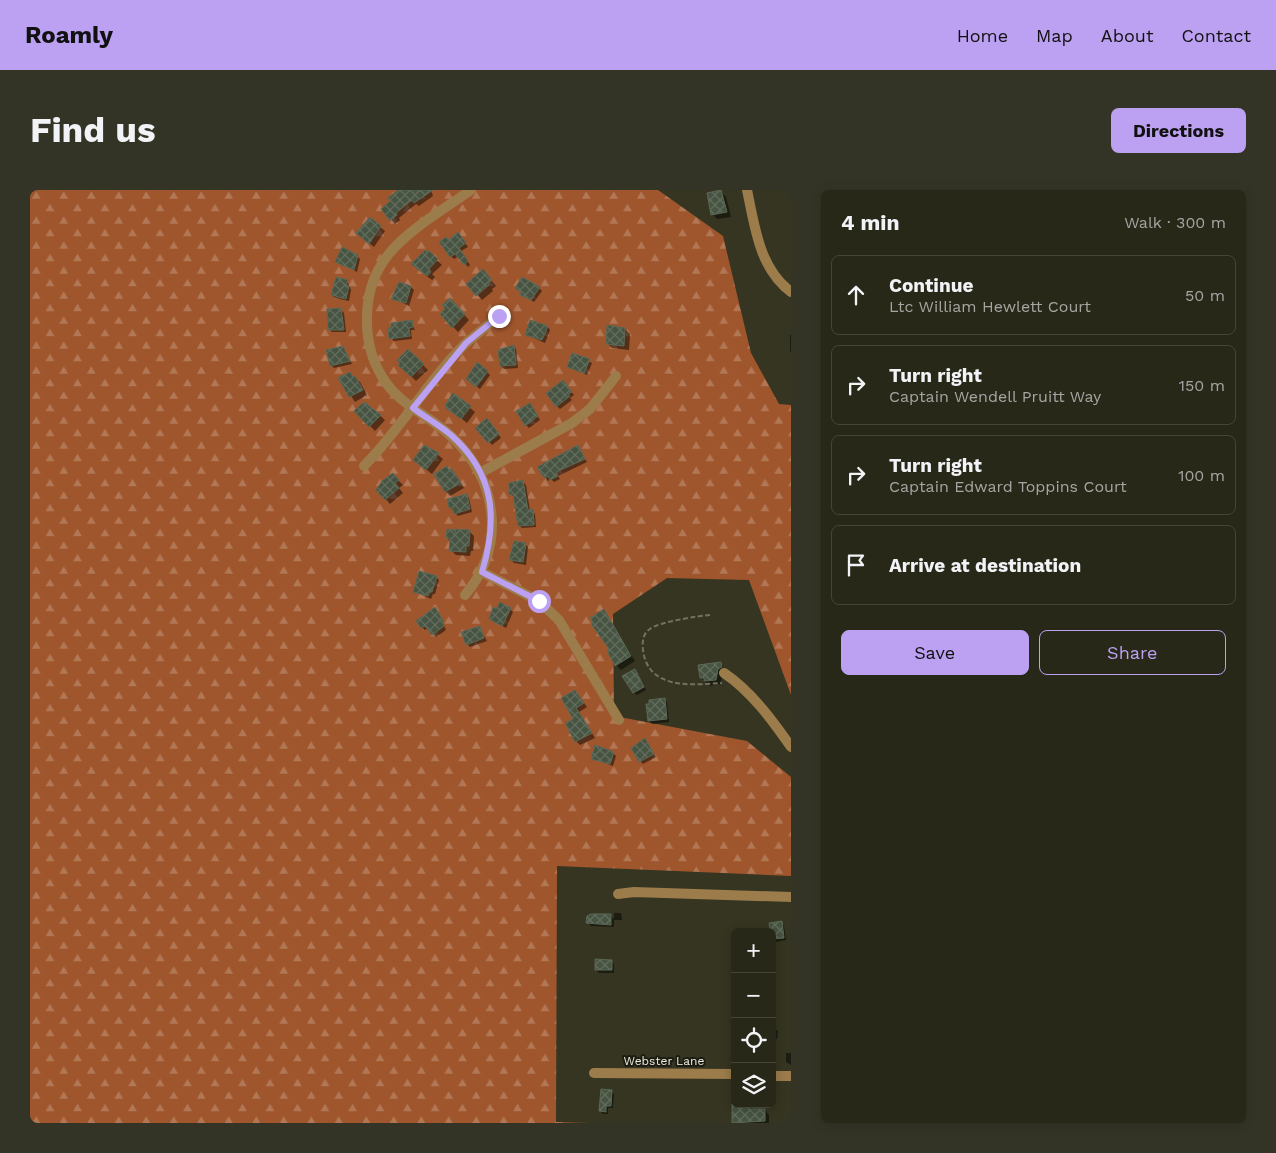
<!DOCTYPE html>
<html lang="en">
<head>
<meta charset="utf-8">
<style>
  body { margin:0; font-family:"Work Sans",sans-serif; background:#343426; color:#f1f3f6 }
  .controls { position:absolute; right:15px; bottom:15px; display:grid; overflow:hidden; border-radius:8px; box-shadow:0 2px 12px #0003 }
  .controls button { width:45px; height:45px; display:grid; place-items:center; padding:0; border:0; border-bottom:1px solid #444438; background:#282819; color:#f1f3f6; font:25px sans-serif }
  .stop { position:absolute; width:15px; height:15px; margin:-11px; border:4px solid #bca0f2; border-radius:50%; background:#fff }
  .stop.end { background:#bca0f2; border-color:#fff; box-shadow:0 1px 5px #0008 }
  .list { margin:0; padding:0; list-style:none }
  h2 { display:flex; justify-content:space-between; align-items:center; height:65px; margin:0; padding:0 20px; font-size:21px }
  h2 small { font-size:16px; font-weight:400; color:#a5a6a2 }
  .list li { display:grid; grid-template-columns:32px 1fr auto; gap:15px; align-items:center; box-sizing:border-box; height:80px; margin:0 10px 10px; padding:0 10px; border:1px solid #444438; border-radius:8px }
  .list b { display:block; font-size:19px; white-space:nowrap }
  .list p { margin:0; font-size:16px; white-space:nowrap; color:#a5a6a2 }
  .list em { font-size:16px; font-style:normal; color:#a5a6a2 }
  .actions { display:flex; gap:10px; padding:15px 20px }
  .actions a { flex:1; padding:11px 0; border:1px solid #bca0f2; border-radius:8px; text-align:center; font-size:18px; color:#bca0f2 }
  .actions .main { background:#bca0f2; color:#111 }
  .icon { flex:none; width:28px; height:28px; fill:none; stroke:currentColor; stroke-width:2; stroke-linecap:round; stroke-linejoin:round }
  .map { position:relative; flex:none; width:761px; height:933px; overflow:hidden; border-radius:8px }
  header { display:flex; align-items:center; gap:30px; box-sizing:border-box; height:70px; padding:0 25px; background:#bca0f2; color:#111 }
  header strong { font-size:24px }
  nav { display:flex; gap:28px; margin-inline-start:auto; font-size:18px }
  .intro { display:flex; align-items:center; justify-content:space-between; box-sizing:border-box; height:120px; padding:0 30px }
  h1 { margin:0; font-size:35px }
  .button { padding:12px 22px; border-radius:8px; background:#bca0f2; color:#111; font-size:18px; font-weight:700 }
  main { display:flex; gap:30px; padding:0 30px }
  aside { flex:1; background:#282819; border-radius:8px; box-shadow:0 2px 12px #0003 }
  .map>svg:first-child { display:block }
  .forest { fill:url(#forest-firs) }
  .shadow { fill:#0007 }
  .building { fill:url(#building-cross-hatch); stroke:#5b6856 }
  .lines { fill:none; stroke-linecap:round; stroke-linejoin:round }
  .path { stroke:#737261; stroke-width:2; stroke-dasharray:5 2.5; stroke-linecap:butt }
  .street { stroke:#9c7c4b; stroke-width:10 }
  .route { stroke:#bca0f2; stroke-width:6 }
  .labels { text-anchor:middle; stroke-width:4; stroke-linejoin:round; paint-order:stroke }
  .street-label { font-size:12px; fill:#ebebde; stroke:#1c1c13 }
</style>
</head>
<body>
<header>
<strong>Roamly</strong>
<nav><a>Home</a><a>Map</a><a>About</a><a>Contact</a></nav>
</header>
<div class="intro"><h1>Find us</h1><a class="button">Directions</a></div>
<main>
<div class="map">
<svg width="761" height="933" viewBox="0 0 761 933">
  <defs>
    <pattern id="forest-firs" width="22" height="20" patternUnits="userSpaceOnUse" patternTransform="scale(1.25)"><rect width="22" height="20" fill="#a0562d"/><path d="M5 1l3.5 6h-7zM16 11l3.5 6h-7z" fill="#b27755"/></pattern>
    <pattern id="building-cross-hatch" width="8" height="8" patternUnits="userSpaceOnUse" patternTransform="scale(1.25)"><rect width="8" height="8" fill="#475442"/><path d="M0 0l8 8M0 8l8-8" fill="none" stroke="#626d5d"/></pattern>
  </defs>
  <rect width="100%" height="100%" fill="#363521"/>
  <polygon class="forest" points="0,0 628,0 693,46 721,163 749,214 761,215 761,505 719,390 637,388 583,424 584,526 717,551 761,587 761,686 527,676 526,932 558,933 0,933"/>
  <g class="shadow">
    <polygon points="377,0 401,0 403,6 389,16 386,14 369,28 370,30 365,34 353,19"/>
    <polygon points="691,2 696,7 701,27 687,29 683,25"/>
    <polygon points="350,37 355,41 344,57 333,48"/>
    <polygon points="431,47 438,57 431,61 440,75 438,77 429,66 424,69 421,66 418,51"/>
    <polygon points="398,62 412,75 402,84 405,87 402,90 387,79"/>
    <polygon points="327,66 330,69 327,82 307,71"/>
    <polygon points="457,85 466,96 462,99 463,101 452,110 438,94"/>
    <polygon points="317,91 321,100 319,111 305,108 302,105"/>
    <polygon points="381,97 384,100 379,116 363,108"/>
    <polygon points="509,98 512,101 504,112 491,104"/>
    <polygon points="424,114 439,130 428,142 411,124"/>
    <polygon points="311,120 314,123 316,142 302,142 299,139"/>
    <polygon points="381,132 385,140 381,140 382,149 364,151 361,148"/>
    <polygon points="518,137 520,140 515,153 497,145"/>
    <polygon points="595,139 600,144 599,160 582,158 577,153"/>
    <polygon points="760,145 761,145 761,162 760,161"/>
    <polygon points="484,156 486,159 488,178 474,179 471,176"/>
    <polygon points="313,157 322,174 304,178 301,175"/>
    <polygon points="378,160 398,180 386,191 370,175"/>
    <polygon points="543,164 562,173 557,185 538,177"/>
    <polygon points="457,182 460,185 450,199 441,192"/>
    <polygon points="320,184 330,192 337,205 325,212 310,189"/>
    <polygon points="536,195 544,205 540,208 542,210 530,219 527,216"/>
    <polygon points="424,205 445,222 437,233 417,217"/>
    <polygon points="500,214 510,230 499,238 496,235"/>
    <polygon points="326,221 345,221 355,230 345,241"/>
    <polygon points="460,233 471,248 462,255 447,238"/>
    <polygon points="547,257 557,272 528,286 530,289 524,292 521,289 518,291 509,277"/>
    <polygon points="400,258 413,269 402,284 389,274"/>
    <polygon points="417,278 426,285 434,298 420,306 416,301"/>
    <polygon points="368,290 373,295 369,298 373,303 360,314 348,300"/>
    <polygon points="493,292 496,295 500,321 505,324 506,337 492,338 489,335 484,307 481,304"/>
    <polygon points="437,305 439,308 442,322 428,326 420,317"/>
    <polygon points="439,341 444,346 443,361 441,361 440,366 426,365 421,360 421,352 417,348"/>
    <polygon points="495,354 498,357 496,375 484,373 481,370"/>
    <polygon points="406,387 409,390 405,404 403,404 401,409 384,401"/>
    <polygon points="480,419 483,422 476,438 460,429 467,421"/>
    <polygon points="574,421 605,471 591,480 586,475 581,460 562,434"/>
    <polygon points="408,422 416,440 406,447 398,438 395,440 392,437"/>
    <polygon points="449,437 457,451 440,457 437,454"/>
    <polygon points="691,473 696,482 693,484 690,494 680,496 671,488"/>
    <polygon points="607,484 616,500 607,505 604,503"/>
    <polygon points="549,506 557,517 549,522 565,548 550,555 546,551 545,529 533,509"/>
    <polygon points="634,509 637,512 639,532 622,534 619,531"/>
    <polygon points="615,550 626,567 613,574 610,571"/>
    <polygon points="583,563 586,566 583,576 562,568"/>
    <polygon points="584,723 591,723 592,730 584,730 584,737 561,736 558,733 581,726 584,729"/>
    <polygon points="751,733 754,736 756,750 746,752 743,749"/>
    <polygon points="581,771 584,774 584,783 569,783 566,780"/>
    <polygon points="742,838 748,841 747,849 742,849"/>
    <polygon points="756,863 761,863 761,875 756,872"/>
    <polygon points="581,901 584,904 583,918 578,918 578,924 573,924 570,921"/>
    <polygon points="702,908 705,908 705,914 723,914 723,920 735,920 739,925 739,933 704,933"/>
  </g>
  <g class="building">
    <polygon points="368,0 403,0 384,13 382,10 366,23 367,25 360,31 351,19 360,11 358,8"/>
    <polygon points="691,0 697,22 681,25 677,3"/>
    <polygon points="340,27 351,36 339,54 326,43"/>
    <polygon points="428,42 436,53 429,58 438,71 434,75 425,64 420,67 409,52 416,47 418,50"/>
    <polygon points="312,57 328,65 324,80 305,72"/>
    <polygon points="395,60 396,62 398,60 408,69 399,79 401,82 397,86 381,74"/>
    <polygon points="453,79 462,90 458,93 459,95 446,106 436,94"/>
    <polygon points="306,87 318,90 316,95 319,96 316,109 301,105"/>
    <polygon points="492,87 510,97 501,110 490,105 491,102 485,98"/>
    <polygon points="369,92 381,96 376,113 361,109"/>
    <polygon points="420,108 435,124 422,138 410,124 415,119 412,115"/>
    <polygon points="311,118 314,140 298,140 297,119"/>
    <polygon points="382,130 383,137 379,138 380,146 359,149 358,138 361,138 361,133"/>
    <polygon points="500,130 518,136 512,150 495,145"/>
    <polygon points="577,135 595,138 594,156 576,154"/>
    <polygon points="484,155 486,175 470,176 468,160"/>
    <polygon points="313,156 320,171 300,176 296,160"/>
    <polygon points="378,159 394,174 381,187 368,175 370,174 367,170"/>
    <polygon points="542,163 560,169 554,183 537,177"/>
    <polygon points="447,172 458,181 446,197 436,189"/>
    <polygon points="320,182 323,187 325,186 333,200 319,207 308,188"/>
    <polygon points="533,190 542,202 538,204 540,206 526,217 516,203"/>
    <polygon points="423,203 441,216 431,229 416,218 415,215"/>
    <polygon points="334,212 351,225 339,237 324,221"/>
    <polygon points="500,213 508,226 495,236 486,221"/>
    <polygon points="457,228 469,244 458,253 445,238"/>
    <polygon points="394,255 409,263 396,280 383,270"/>
    <polygon points="548,255 555,269 526,282 528,286 520,290 518,286 514,288 507,277"/>
    <polygon points="417,276 419,280 421,278 431,293 415,302 404,284"/>
    <polygon points="363,283 369,290 365,293 369,298 355,310 346,300 352,291"/>
    <polygon points="493,290 498,320 503,319 504,335 488,336 483,304 479,305 479,293"/>
    <polygon points="437,304 440,319 424,324 422,317 419,318 417,309"/>
    <polygon points="417,339 424,340 426,343 425,339 440,340 439,356 436,356 436,362 419,361 420,349 416,348"/>
    <polygon points="484,351 496,353 493,372 479,370"/>
    <polygon points="389,381 407,386 402,402 400,402 398,406 383,402"/>
    <polygon points="470,412 481,418 472,436 459,429 463,417 466,419"/>
    <polygon points="405,417 414,432 412,433 414,436 402,445 395,436 391,438 386,431"/>
    <polygon points="574,419 601,466 585,476 577,461 579,459 561,434 563,432 560,428"/>
    <polygon points="450,436 454,448 436,455 431,442"/>
    <polygon points="691,472 692,477 688,479 686,490 674,491 674,488 670,488 668,475"/>
    <polygon points="605,479 614,497 603,503 592,486"/>
    <polygon points="545,500 554,513 546,518 562,543 545,552 535,533 543,529 531,508"/>
    <polygon points="635,508 637,529 618,531 616,514 619,514 619,510"/>
    <polygon points="615,548 624,564 609,572 601,558"/>
    <polygon points="565,555 584,562 580,574 561,569"/>
    <polygon points="561,724 581,724 581,735 556,733 557,726"/>
    <polygon points="752,731 754,748 742,749 739,733"/>
    <polygon points="565,769 582,770 582,780 565,780"/>
    <polygon points="571,899 582,900 581,916 576,916 576,922 569,921"/>
    <polygon points="702,914 719,914 719,919 735,919 735,931 702,933"/>
  </g>
  <g class="lines">
    <path class="path" d="M680,425c-12,1 -52,7 -60,14 -7,4 -8,13 -7,21 5,40 48,35 79,33"/>
    <g class="street">
      <path d="M717,0c8,37 12,78 44,102"/>
      <path d="M334,276c38,-38 64,-86 102,-123 11,-9 22,-18 33,-27"/>
      <polyline points="450,283 542,233 560,219 586,186"/>
      <polyline points="452,382 509,411 529,430 589,530"/>
      <path d="M435,405c42,-50 33,-115 -14,-159 -20,-19 -48,-30 -64,-52 -27,-36 -27,-94 1,-129 21,-26 55,-45 83,-65"/>
      <path d="M694,483c27,18 49,48 67,74"/>
      <polyline points="588,704 604,702 761,707"/>
      <polyline points="564,883 705,884"/>
      <polyline points="742,886 761,886"/>
    </g>
  </g>
  <g class="lines">
    <path class="route" d="M469,126l-33,27 -53,65c12,9 26,17 38,27 44,39 47,84 31,137l57,29"/>
  </g>
  <g class="labels">
    <g class="street-label">
      <text x="634" y="875">Webster Lane</text>
    </g>
  </g>
</svg>
<div class="controls">
<button>+</button>
<button>−</button>
<button><svg class="icon" aria-label="locate" viewBox="0 0 24 24"><circle cx="12" cy="12" r="6"/><path d="M12 2v4M12 18v4M2 12h4M18 12h4"/></svg></button>
<button><svg class="icon" aria-label="layers" viewBox="0 0 24 24"><path d="M12 4l9 5-9 5-9-5zM3 14l9 5 9-5"/></svg></button>
</div>
<div class="stop" style="left:509px;top:411px"></div>
<div class="stop end" style="left:469px;top:126px"></div>
</div>
<aside>
<h2>4 min<small>Walk · 300 m</small></h2>
<ul class="list">
<li><svg class="icon" aria-label="ahead" viewBox="0 0 24 24"><path d="M12 20V5M6 11l6-6 6 6"/></svg><div><b>Continue</b><p>Ltc William Hewlett Court</p></div><em>50 m</em></li>
<li><svg class="icon" aria-label="right" viewBox="0 0 24 24"><path d="M7 20v-9h11M14 6l5 5-5 5"/></svg><div><b>Turn right</b><p>Captain Wendell Pruitt Way</p></div><em>150 m</em></li>
<li><svg class="icon" aria-label="right" viewBox="0 0 24 24"><path d="M7 20v-9h11M14 6l5 5-5 5"/></svg><div><b>Turn right</b><p>Captain Edward Toppins Court</p></div><em>100 m</em></li>
<li><svg class="icon" aria-label="arrive" viewBox="0 0 24 24"><path d="M6 21V4h12l-3 4 3 4H6"/></svg><div><b>Arrive at destination</b></div></li>
</ul>
<div class="actions"><a class="main">Save</a><a>Share</a></div>
</aside>
</main>
</body>
</html>
